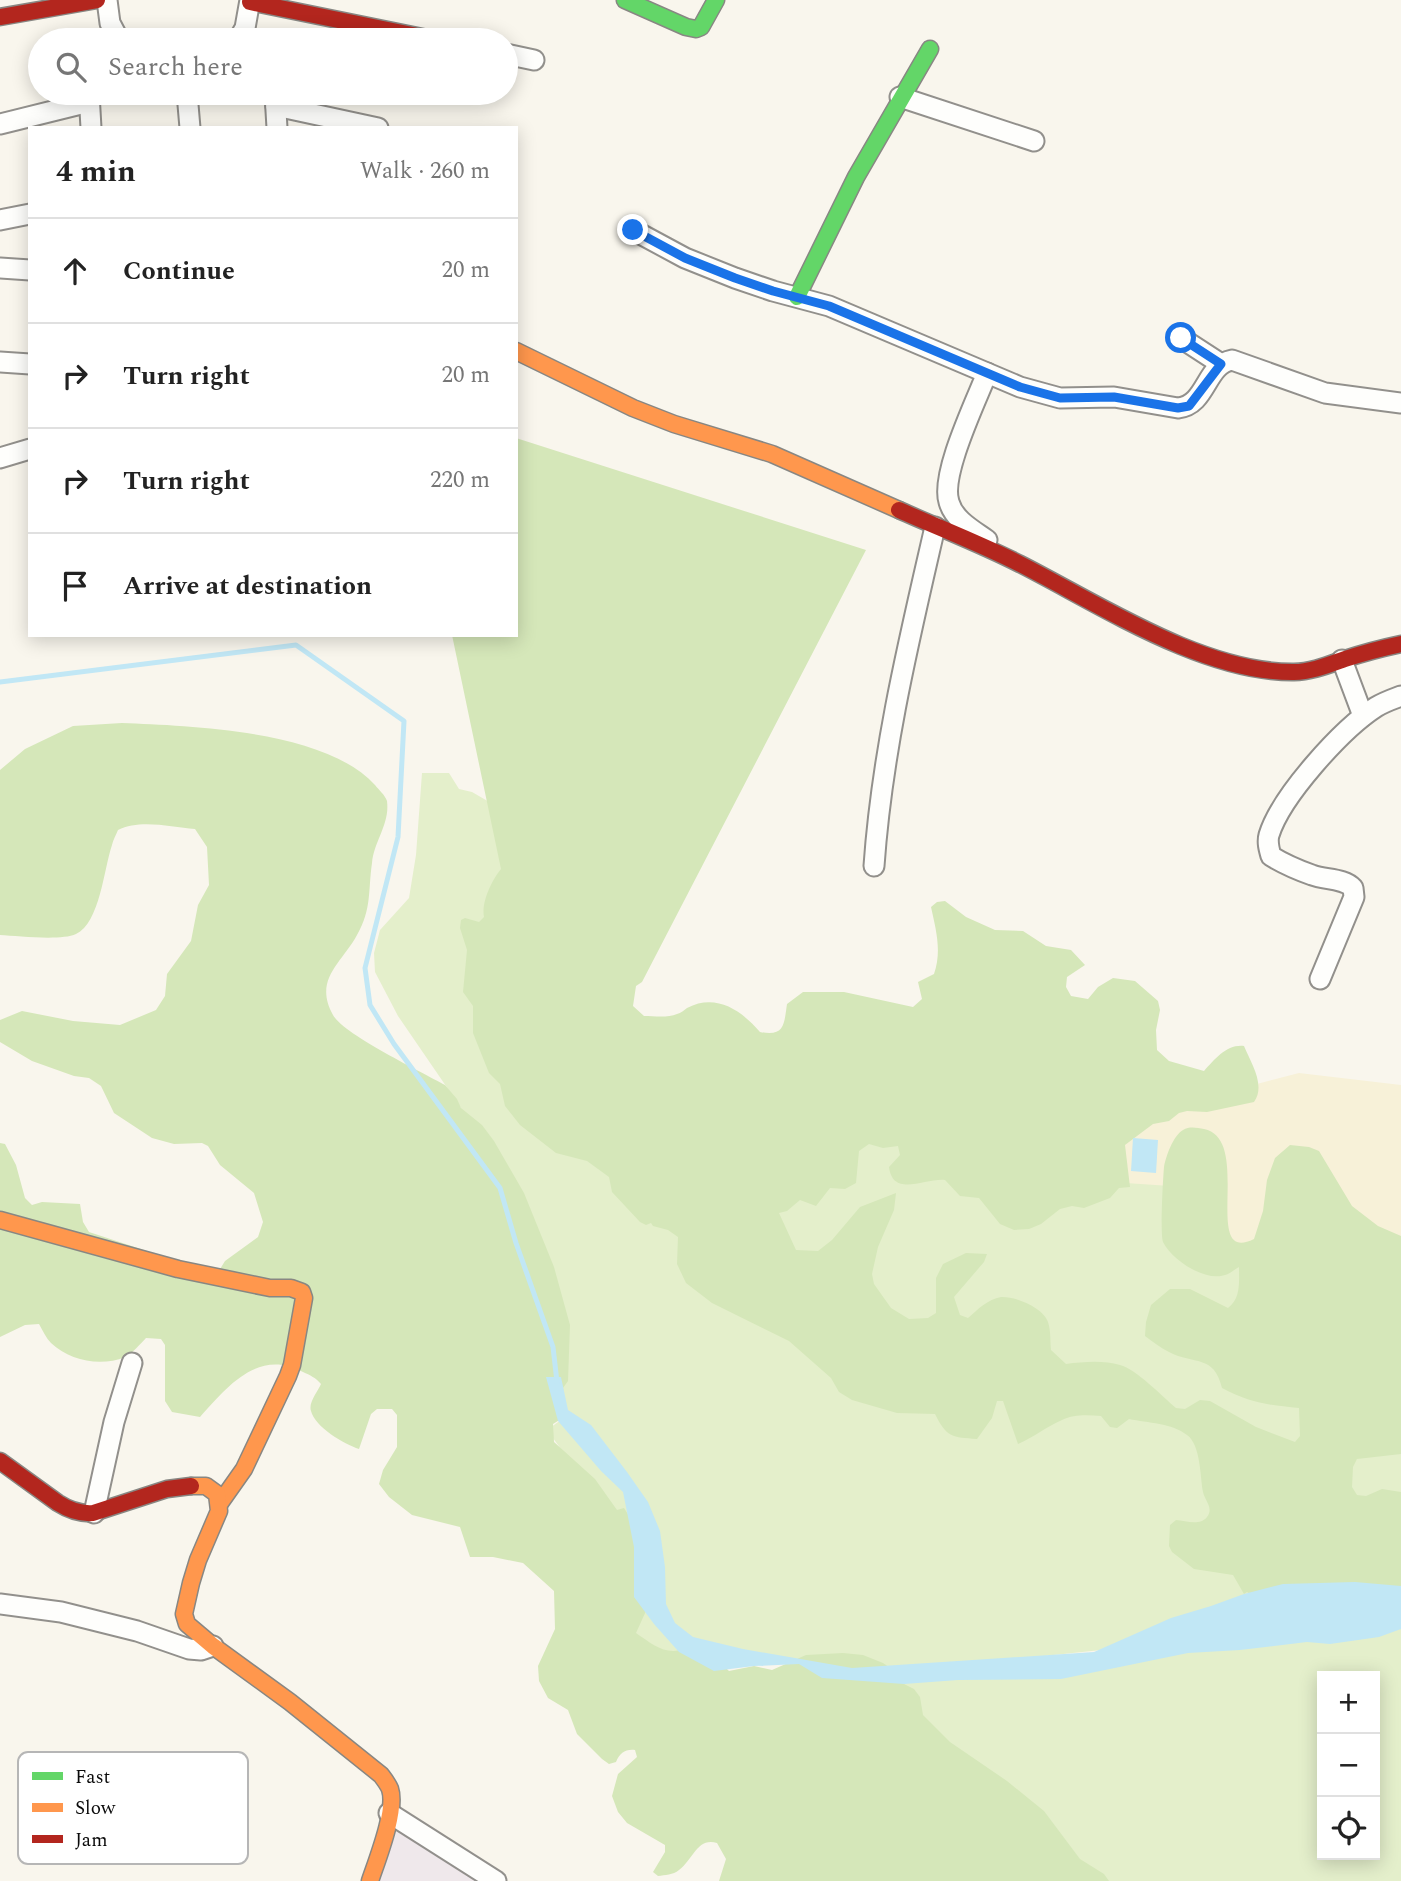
<!DOCTYPE html>
<html lang="en">
<head>
<meta charset="utf-8">
<style>
  body { margin:0; font-family:Spectral,serif; background:#f6f6f6; color:#222 }
  .controls { position:absolute; right:21px; bottom:21px; display:grid; overflow:hidden; border-radius:0px; box-shadow:0 4px 18px #0003 }
  .controls button { width:63px; height:63px; display:grid; place-items:center; padding:0; border:0; border-bottom:2px solid #e0e0e0; background:#fff; color:#222; font:35px sans-serif }
  .stop { position:absolute; width:21px; height:21px; margin:-16px; border:5px solid #1a73e8; border-radius:50%; background:#fff }
  .stop.end { background:#1a73e8; border-color:#fff; box-shadow:0 2px 7px #0008 }
  .list { margin:0; padding:0; list-style:none }
  h2 { display:flex; justify-content:space-between; align-items:center; height:91px; margin:0; padding:0 28px; font-size:30px }
  h2 small { font-size:23px; font-weight:400; color:#767676 }
  .list li { display:grid; grid-template-columns:46px 1fr auto; gap:21px; align-items:center; box-sizing:border-box; height:105px; padding:0 28px; border-top:2px solid #e0e0e0 }
  .list b { display:block; font-size:26px; white-space:nowrap }
  .list em { font-size:23px; font-style:normal; color:#767676 }
  .icon { flex:none; width:38px; height:38px; fill:none; stroke:currentColor; stroke-width:2; stroke-linecap:round; stroke-linejoin:round }
  .map { position:relative; flex:none; width:1401px; height:1881px; overflow:hidden }
  .search { position:absolute; background:#fff; box-shadow:0 4px 18px #0003; left:28px; top:28px; width:490px; height:77px; display:flex; align-items:center; gap:18px; box-sizing:border-box; padding:0 24px; border-radius:38px; color:#767676; font-size:26px }
  .panel { position:absolute; background:#fff; box-shadow:0 4px 18px #0003; left:28px; top:126px; width:490px; height:511px; border-radius:0px }
  .map>svg:first-child { display:block }
  .industrial { fill:#efe8eb }
  .farmland { fill:#f7f1d8 }
  .green { fill:#e4efcb; fill-rule:evenodd }
  .forest { fill:#d5e7b9 }
  .water { fill:#c1e7f5 }
  .lines { fill:none; stroke-linecap:round; stroke-linejoin:round }
  .stream { stroke:#c1e7f5; stroke-width:5 }
  .street-casing { stroke:#92908c; stroke-width:23 }
  .fast-casing { stroke:#888783; stroke-width:19 }
  .slow-casing { stroke:#888783; stroke-width:19 }
  .jam-casing { stroke:#888783; stroke-width:19 }
  .street { stroke:#fefefc; stroke-width:19 }
  .fast { stroke:#63d668; stroke-width:16 }
  .slow { stroke:#ff974d; stroke-width:16 }
  .jam { stroke:#b3261e; stroke-width:16 }
  .route { stroke:#1a73e8; stroke-width:9 }
  .key { fill:#fff; stroke:#b6b6b6; stroke-width:2 }
  .key-label { font-size:19px; fill:#0a0a0a }
</style>
</head>
<body>
<div class="map">
<svg width="1401" height="1881" viewBox="0 0 1401 1881">
  <rect width="100%" height="100%" fill="#f9f6ed"/>
  <polygon class="industrial" points="397,1830 484,1881 380,1881"/>
  <polygon class="farmland" points="1299,1073 1401,1085 1401,1246 1262,1249 1220,1240 1167,1198 1115,1182 1125,1127 1253,1085"/>
  <g class="green">
    <polygon points="422,773 449,773 459,789 472,792 524,822 515,1083 997,1390 1113,1405 1191,1429 1270,1562 1239,1610 1120,1648 950,1666 848,1670 764,1656 694,1657 639,1651 631,1617 625,1522 578,1472 547,1430 568,1415 461,1108 398,1016 375,972 374,953 380,930 409,898 416,855"/>
    <polygon points="873,1129 1111,1182 1170,1186 1251,1257 1314,1407 1317,1459 1199,1414 916,1381 799,1265 756,1201"/>
    <polygon points="1401,1399 1401,1515 1316,1514"/>
    <path d="M1401,1622v259h-323l-169,-159 -16,-41 306,-38zM1322,1676h53v179h-53z"/>
  </g>
  <g class="forest">
    <path d="M516,438l350,112 -224,432 -6,4 -3,20 11,10c10,0 24,2 33,-2 4,-1 7,-4 10,-6 29,-15 54,2 73,24 25,5 24,-8 27,-28l16,-12h41l69,15 9,-8 -4,-17 16,-8c8,-23 2,-44 -3,-67l6,-5 8,-1 21,16 29,13 28,1 23,15 25,4 14,15 -18,12 -1,10 5,9 17,3 10,-12 15,-9 22,3 23,20 2,9 -4,20 1,20 12,11 35,10c11,-12 23,-27 40,-25 7,17 22,39 10,56l-47,10 -20,-1 -8,2 -10,8 -16,3 -28,21 5,42 -11,1 -9,10 -26,10 -12,-2 -12,3 -19,15 -12,5 -15,1 -14,-6 -21,-26 -19,-2 -15,-16c-20,-2 -52,18 -56,-13l11,-12 -2,-9 -15,2 -14,-4 -10,7 -3,32 -11,6 -15,-1 -14,18 -16,-6 -13,11 -8,2 17,37 22,1 14,-11 28,-33 36,-14 -2,17 -16,37 -6,27 2,10 17,24 18,11 19,-1 8,-5v-35l7,-14 23,-11 21,1 -3,8 -30,35 6,18 8,3c9,-8 20,-19 33,-21 14,-1 43,11 47,25 3,9 2,19 3,28l15,14c17,-2 37,-4 54,1 16,4 43,32 56,43l9,1 15,-9 10,1 46,26 39,15 5,-6 -1,-28c-31,-3 -49,-5 -77,-20 -8,-34 -28,-23 -53,-36 -8,-4 -16,-10 -24,-16l1,-14 5,-17 19,-16h20l38,19c13,-10 11,-26 11,-41 -4,2 -9,7 -14,8 -20,7 -53,-15 -62,-33 -3,-7 0,-64 1,-75 2,-11 9,-31 19,-37 7,-4 14,-2 21,-1 50,10 -4,137 50,110l9,-28 4,-31 8,-22 15,-13 19,2 10,4 33,55 26,20 23,10v218l-44,5 -4,8 -1,20 5,8 9,1 16,-7 19,3v106l-142,1 -12,-7 -3,2 -11,-19 -39,-6 -22,-17 -3,-6 1,-21 6,-5c10,1 24,6 31,-3 7,-9 -2,-16 -4,-25 -3,-15 -2,-47 -16,-57 -15,-12 -39,-12 -58,-16l-12,9 -7,-1 -9,-11c-13,-1 -27,-2 -39,4 -16,7 -28,17 -44,24l-15,-43h-6l-5,17 -15,21c-25,-2 -30,-1 -42,-25l-38,-1 -45,-13 -13,-8 -8,-14 -42,-37 -77,-38 -26,-20 -9,-19 1,-27 -10,-7 -15,-4 -2,-3 -5,2 -6,-3 -28,-30 -3,-15 -22,-16 -31,-8 -36,-28 -15,-19 -5,-22 -11,-11 -16,-40v-27l-10,-14 4,-42 -7,-22 1,-8 4,-2 14,4 5,-5c-3,-15 8,-37 17,-48l-49,-234h64z"/>
    <path d="M122,723c70,3 203,7 253,62 4,5 10,10 12,16 3,23 -13,40 -15,62 -4,27 0,46 -15,72 -15,28 -44,44 -24,80 10,19 89,57 112,70l12,14 4,9 21,17 12,16 30,52 30,74 16,58 -2,56 -5,7 1,5 -3,26 -8,5 1,18 41,37 22,31 7,-2 17,27 10,65 -15,33c16,11 31,24 50,15l29,9 14,14 25,-5 18,4 34,-15 37,-2 20,2 20,8 16,11 5,10 10,5 6,8 3,18 27,27 57,39 37,30 36,48 24,15 5,7h-390l7,-22 -9,-16c-20,-6 -24,17 -38,27 -6,5 -14,5 -21,6l-5,-4 12,-20v-7l-38,-22 -9,-11 -6,-16 6,-22 19,-17 -2,-7c-10,-1 -15,3 -19,12l-7,2 -7,-5 -25,-25 -9,-24 -20,-12 -9,-17 -1,-15 17,-37 -1,-38 -31,-28 -30,-6h-23l-10,-30 -48,-12 -23,-18 -10,-13 4,-14 14,-23v-32l-5,-6h-15l-6,5 -12,35c-15,-5 -44,-22 -48,-38 -3,-8 7,-20 10,-27 -5,-6 -11,-9 -18,-12 -45,-24 -76,15 -103,45l-28,-5 -7,-11v-56l-4,-6 -15,-1c-6,6 -13,15 -21,19 -24,10 -55,4 -74,-14 -5,-5 -8,-12 -12,-19l-14,1 -25,12v-194l5,1 11,21 9,33 7,7 10,-3 38,2 3,18 6,10 128,42 8,-13 33,-24 5,-15 -9,-29 -34,-28 -12,-19 -6,-3 -28,1 -22,-6 -38,-25 -13,-27 -12,-8 -15,-2 -42,-15 -32,-19v-22l22,-9 51,10 47,4 36,-15 9,-14 2,-22 24,-33 7,-36 11,-20 -2,-38 -12,-18c-24,-2 -55,-10 -77,1 -2,5 -5,10 -6,15 -8,23 -12,78 -36,89 -15,7 -58,2 -76,1v-165l25,-21 48,-23z"/>
  </g>
  <g class="water">
    <polygon points="1133,1138 1158,1140 1156,1173 1131,1171"/>
    <polygon points="546,1377 561,1377 568,1410 591,1425 627,1472 648,1502 660,1531 665,1567 666,1604 675,1623 693,1637 743,1649 852,1668 1094,1652 1171,1618 1211,1606 1244,1594 1283,1584 1355,1582 1401,1586 1401,1629 1379,1637 1330,1644 1307,1642 1240,1650 1188,1653 1061,1679 958,1680 904,1684 822,1678 799,1664 754,1666 714,1671 679,1652 654,1624 634,1597 634,1547 623,1492 601,1471 558,1421"/>
  </g>
  <g class="lines">
    <polyline class="stream" points="0,682 296,645 404,721 398,837 365,968 370,1005 394,1044 500,1188 516,1243 553,1347 557,1382"/>
    <g class="street-casing">
      <g id="street">
        <polyline points="107,0 110,23 119,40"/>
        <polyline points="238,40 245,28 250,0"/>
        <polyline points="506,54 534,60"/>
        <polyline points="89,93 91,128"/>
        <polyline points="187,93 190,128"/>
        <polyline points="275,94 277,128"/>
        <polyline points="900,97 1034,141"/>
        <polyline points="276,106 378,128"/>
        <polyline points="0,124 89,102"/>
        <polyline points="0,220 30,214"/>
        <path d="M633,230l52,28 50,20 38,13 56,15 191,81 40,11 54,-1 64,11c29,-3 27,-43 54,-48l93,33 76,10"/>
        <polyline points="0,268 30,270"/>
        <polyline points="1181,338 1221,364"/>
        <polyline points="0,362 30,364"/>
        <polyline points="0,458 30,449"/>
        <path d="M987,540c-14,-10 -33,-20 -38,-38 -9,-27 27,-101 38,-129"/>
        <polyline points="1342,660 1363,716"/>
        <path d="M874,866c8,-115 35,-226 61,-339"/>
        <path d="M1320,979l34,-82 -1,-9c-9,-10 -28,-8 -41,-13 -14,-5 -28,-11 -41,-19 -2,-7 -4,-14 -2,-21 12,-39 73,-106 107,-128 8,-5 17,-8 25,-11"/>
        <polyline points="94,1513 114,1422 132,1363"/>
        <polyline points="0,1604 61,1612 137,1631 189,1649 201,1650 213,1646"/>
        <polyline points="389,1813 496,1881"/>
      </g>
    </g>
    <g class="fast-casing">
      <g id="fast">
        <polyline points="625,0 686,27 696,29 701,27 716,0"/>
        <polyline points="797,297 856,177 930,49"/>
      </g>
    </g>
    <g class="slow-casing">
      <g id="slow">
        <polyline points="516,351 633,408 674,424 772,454 899,510"/>
        <polyline points="0,1220 178,1269 270,1288 291,1288 302,1292 304,1298 292,1365 288,1376 244,1469 220,1503"/>
        <path d="M191,1486h15l11,8 2,17 -21,49 -7,23 -7,31 3,10 26,22 77,56 91,73c3,4 7,9 9,14 7,21 -13,71 -20,92"/>
      </g>
    </g>
    <g class="jam-casing">
      <g id="jam">
        <polyline points="250,2 437,40"/>
        <polyline points="0,17 97,0"/>
        <path d="M899,510c40,18 82,34 121,54 79,40 183,109 274,108 17,0 34,-7 51,-13 18,-6 37,-11 56,-15"/>
        <path d="M0,1461l58,42c11,7 22,11 35,10l74,-24 24,-3"/>
      </g>
    </g>
    <use href="#street" class="street"/>
    <use href="#fast" class="fast"/>
    <use href="#slow" class="slow"/>
    <use href="#jam" class="jam"/>
  </g>
  <g class="lines">
    <polyline class="route" points="633,230 685,258 735,278 773,291 829,306 1020,387 1060,398 1114,397 1178,408 1189,406 1221,364 1181,338"/>
  </g>
  <rect x="18" y="1752" width="230" height="112" rx="10" class="key"/>
  <rect x="32" y="1772" width="31" height="8" fill="#63d668"/>
  <rect x="32" y="1803" width="31" height="9" fill="#ff974d"/>
  <rect x="32" y="1835" width="31" height="8" fill="#b3261e"/>
  <g class="key-label">
    <text x="75" y="1783">Fast</text>
    <text x="75" y="1814">Slow</text>
    <text x="75" y="1846">Jam</text>
  </g>
</svg>
<div class="controls">
<button>+</button>
<button>−</button>
<button><svg class="icon" aria-label="locate" viewBox="0 0 24 24"><circle cx="12" cy="12" r="6"/><path d="M12 2v4M12 18v4M2 12h4M18 12h4"/></svg></button>
</div>
<div class="stop" style="left:1181px;top:338px"></div>
<div class="stop end" style="left:633px;top:230px"></div>
<div class="search"><svg class="icon" aria-label="search" viewBox="0 0 24 24"><circle cx="10" cy="10" r="6"/><path d="M15 15l6 6"/></svg>Search here</div>
<section class="panel">
<h2>4 min<small>Walk · 260 m</small></h2>
<ul class="list">
<li><svg class="icon" aria-label="ahead" viewBox="0 0 24 24"><path d="M12 20V5M6 11l6-6 6 6"/></svg><div><b>Continue</b></div><em>20 m</em></li>
<li><svg class="icon" aria-label="right" viewBox="0 0 24 24"><path d="M7 20v-9h11M14 6l5 5-5 5"/></svg><div><b>Turn right</b></div><em>20 m</em></li>
<li><svg class="icon" aria-label="right" viewBox="0 0 24 24"><path d="M7 20v-9h11M14 6l5 5-5 5"/></svg><div><b>Turn right</b></div><em>220 m</em></li>
<li><svg class="icon" aria-label="arrive" viewBox="0 0 24 24"><path d="M6 21V4h12l-3 4 3 4H6"/></svg><div><b>Arrive at destination</b></div></li>
</ul>
</section>
</div>
</body>
</html>
